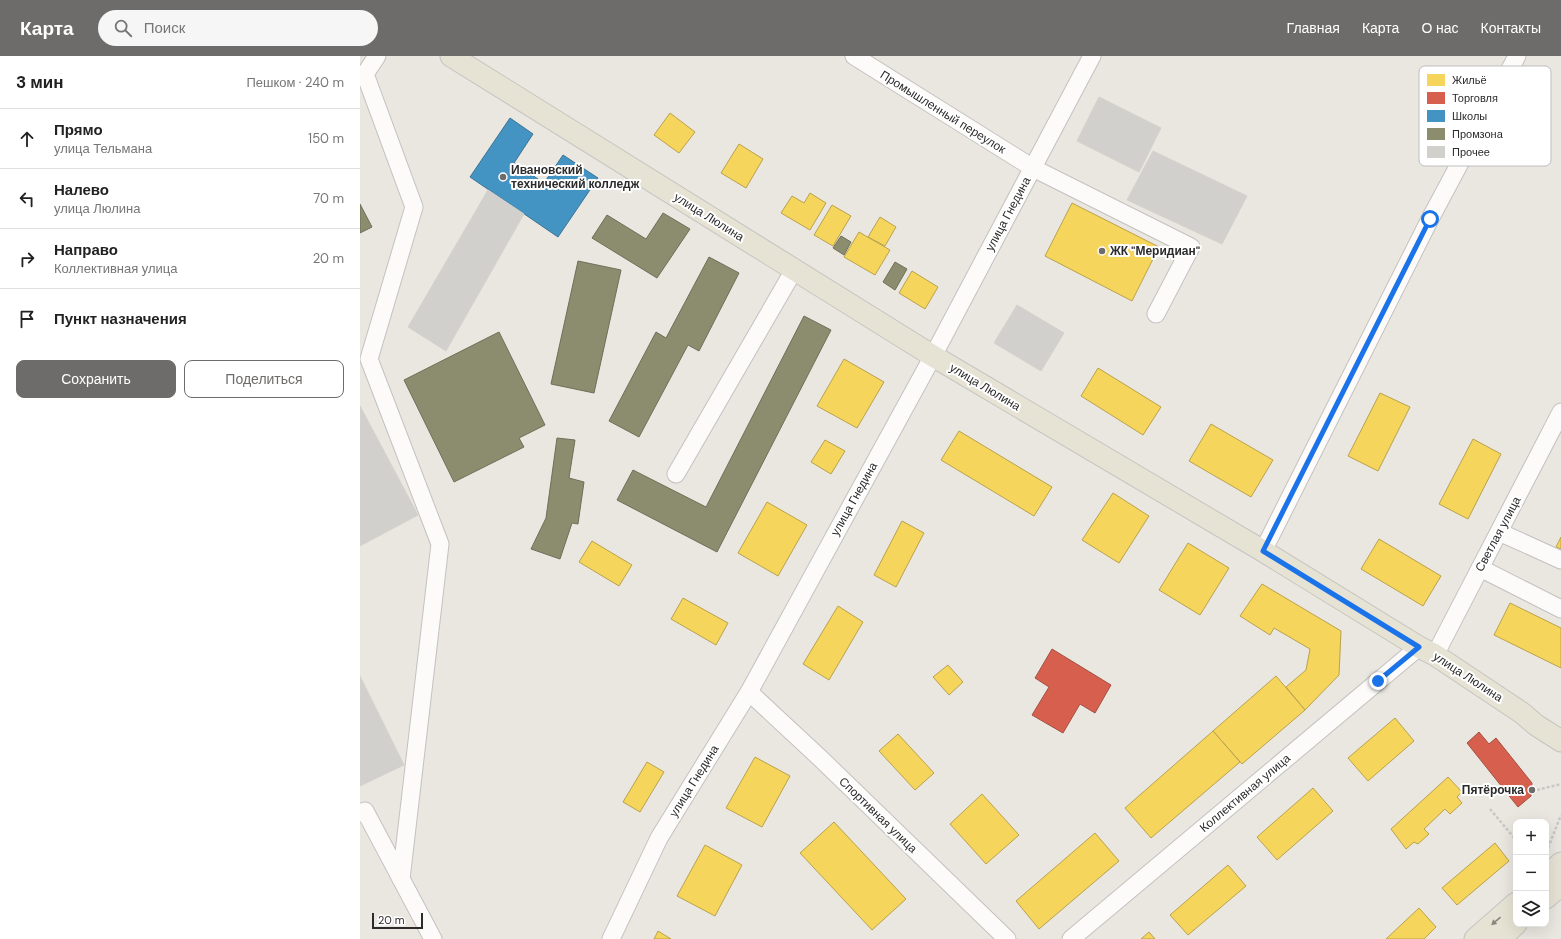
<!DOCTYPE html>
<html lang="ru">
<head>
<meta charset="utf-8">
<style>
  body { margin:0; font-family:"DM Sans",sans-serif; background:#f6f6f6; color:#222 }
  .controls { position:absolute; right:12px; bottom:12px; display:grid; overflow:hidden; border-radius:8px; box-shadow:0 4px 16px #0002 }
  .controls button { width:36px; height:36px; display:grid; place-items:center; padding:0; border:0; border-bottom:1px solid #e0e0e0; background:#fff; color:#222; font:20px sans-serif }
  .scale { position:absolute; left:12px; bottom:10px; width:51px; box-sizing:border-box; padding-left:4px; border:2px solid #2b2b2b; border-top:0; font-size:11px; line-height:14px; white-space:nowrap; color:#2b2b2b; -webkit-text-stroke:3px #fff; paint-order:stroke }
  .stop { position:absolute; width:12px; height:12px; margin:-9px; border:3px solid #1a73e8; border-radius:50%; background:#fff }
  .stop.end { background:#1a73e8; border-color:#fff; box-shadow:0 1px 4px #0008 }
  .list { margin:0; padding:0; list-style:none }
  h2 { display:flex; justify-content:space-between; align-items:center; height:52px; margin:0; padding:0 16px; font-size:17px }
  h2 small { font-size:13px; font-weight:400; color:#767676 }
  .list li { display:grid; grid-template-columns:26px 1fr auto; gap:12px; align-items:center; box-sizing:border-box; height:60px; padding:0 16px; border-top:1px solid #e0e0e0 }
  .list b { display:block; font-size:15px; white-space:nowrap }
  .list p { margin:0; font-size:13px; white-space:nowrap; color:#767676 }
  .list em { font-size:13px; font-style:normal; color:#767676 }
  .actions { display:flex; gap:8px; padding:12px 16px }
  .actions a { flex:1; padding:9px 0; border:1px solid #6e6c6a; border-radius:8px; text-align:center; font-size:14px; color:#6e6c6a }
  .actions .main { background:#6e6c6a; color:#fff }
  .icon { flex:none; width:22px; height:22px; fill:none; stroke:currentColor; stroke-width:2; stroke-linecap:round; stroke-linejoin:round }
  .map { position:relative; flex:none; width:1201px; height:883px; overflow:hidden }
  header { display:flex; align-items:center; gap:24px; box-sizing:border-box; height:56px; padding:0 20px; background:#6e6c6a; color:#fff }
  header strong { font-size:19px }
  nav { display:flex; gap:22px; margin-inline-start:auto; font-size:14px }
  .search { width:280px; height:36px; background:#f6f6f6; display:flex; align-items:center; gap:10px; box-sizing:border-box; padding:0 14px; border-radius:22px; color:#767676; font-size:15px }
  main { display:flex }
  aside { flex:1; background:#fff }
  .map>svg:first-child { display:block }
  .homes { fill:#f6d55c; stroke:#b9a24d }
  .shops { fill:#d6604d; stroke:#a35043 }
  .schools { fill:#4393c3; stroke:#3c7495 }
  .industry { fill:#8c8c6e; stroke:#6f6f5a }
  .building { fill:#d2d0cc; stroke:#d4d2cd }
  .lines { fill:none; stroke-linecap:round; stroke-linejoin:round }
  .minor-casing { stroke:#c3c2c1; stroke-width:19 }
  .major-casing { stroke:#c5c4c1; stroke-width:23 }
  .path { stroke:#c8c8c7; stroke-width:2.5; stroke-dasharray:3 2; stroke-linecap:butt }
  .minor { stroke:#fcfbfa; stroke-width:17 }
  .major { stroke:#e7e3d4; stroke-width:21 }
  .oneway { fill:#898780 }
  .route { stroke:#1a73e8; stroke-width:5 }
  .poi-dot { fill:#6e6c6a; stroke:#fff; stroke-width:1.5 }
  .labels { text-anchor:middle; stroke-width:4; stroke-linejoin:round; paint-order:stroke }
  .street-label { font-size:12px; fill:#2b2b2b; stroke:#fff }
  .poi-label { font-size:12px; font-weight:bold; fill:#2b2b2b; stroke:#fff; text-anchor:start }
  .key { fill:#fff; stroke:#bfbfbf; stroke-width:1 }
  .key-label { font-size:11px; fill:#2b2b2b }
</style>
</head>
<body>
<header>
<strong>Карта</strong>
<div class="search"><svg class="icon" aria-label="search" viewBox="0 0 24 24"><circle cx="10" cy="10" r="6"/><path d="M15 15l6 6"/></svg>Поиск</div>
<nav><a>Главная</a><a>Карта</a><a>О нас</a><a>Контакты</a></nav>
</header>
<main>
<aside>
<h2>3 мин<small>Пешком · 240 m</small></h2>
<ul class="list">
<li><svg class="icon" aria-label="ahead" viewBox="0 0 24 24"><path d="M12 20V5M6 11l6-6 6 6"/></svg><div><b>Прямо</b><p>улица Тельмана</p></div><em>150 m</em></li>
<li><svg class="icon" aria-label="left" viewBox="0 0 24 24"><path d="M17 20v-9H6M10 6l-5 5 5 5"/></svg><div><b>Налево</b><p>улица Люлина</p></div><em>70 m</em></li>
<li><svg class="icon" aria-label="right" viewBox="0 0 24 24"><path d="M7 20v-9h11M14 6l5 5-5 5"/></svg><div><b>Направо</b><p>Коллективная улица</p></div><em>20 m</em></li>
<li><svg class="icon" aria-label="arrive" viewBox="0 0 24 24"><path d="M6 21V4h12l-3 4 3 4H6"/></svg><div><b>Пункт назначения</b></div></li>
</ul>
<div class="actions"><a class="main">Сохранить</a><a>Поделиться</a></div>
</aside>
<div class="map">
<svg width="1201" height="883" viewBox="0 0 1201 883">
  <rect width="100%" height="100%" fill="#eae6e0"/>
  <g class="homes">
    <polygon points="310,57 335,76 319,97 294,79"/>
    <polygon points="379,88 403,103 386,132 361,117"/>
    <polygon points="450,137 466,147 450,174 421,157 432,140 444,147"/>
    <polygon points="712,147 799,191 772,245 685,200"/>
    <polygon points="472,149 491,160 473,190 454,179"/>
    <polygon points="520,161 536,171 525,190 508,181"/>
    <polygon points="499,176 530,194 515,219 484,201"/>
    <polygon points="552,215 578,231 565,253 539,237"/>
    <polygon points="484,303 524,326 497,372 457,350"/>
    <polygon points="738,312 801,351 783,379 721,340"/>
    <polygon points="1020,337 1050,351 1018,415 988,400"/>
    <polygon points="851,368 913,404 891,441 829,405"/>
    <polygon points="599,375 692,431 674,460 581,404"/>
    <polygon points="1113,383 1141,398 1108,463 1079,448"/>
    <polygon points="465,384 485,395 471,418 451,406"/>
    <polygon points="753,437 789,460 759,507 722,484"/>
    <polygon points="407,446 447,469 418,520 378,497"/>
    <polygon points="542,465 564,477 536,531 514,519"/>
    <polygon points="1201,481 1201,493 1196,491"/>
    <polygon points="1019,483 1081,520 1063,550 1001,513"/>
    <polygon points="232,485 272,509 259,530 219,506"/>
    <polygon points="828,487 869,512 840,559 799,534"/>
    <polygon points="902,528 981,575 979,619 945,654 926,631 946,614 950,593 914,572 910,579 880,560"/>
    <polygon points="323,542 368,567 356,589 311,563"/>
    <polygon points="1150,547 1201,572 1201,612 1134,579"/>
    <polygon points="478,550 503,566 469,624 443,608"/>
    <polygon points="588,609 603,626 589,639 573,621"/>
    <polygon points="916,620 945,654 882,708 853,675"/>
    <polygon points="1035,662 1054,685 1008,725 988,702"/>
    <polygon points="853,675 880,706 791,782 765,752"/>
    <polygon points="538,678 574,717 555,734 519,695"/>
    <polygon points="395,701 430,720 402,771 366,752"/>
    <polygon points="287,706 304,716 280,756 263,746"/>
    <polygon points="1088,721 1102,736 1097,741 1102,747 1090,758 1085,753 1064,773 1069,778 1058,788 1054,786 1046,793 1031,773"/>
    <polygon points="953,732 973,755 917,804 897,781"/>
    <polygon points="622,738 659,779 626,808 590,768"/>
    <polygon points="474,766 546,843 512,874 440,797"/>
    <polygon points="735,777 759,805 679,873 656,845"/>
    <polygon points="1135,787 1149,805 1097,849 1082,832"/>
    <polygon points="345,789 382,809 355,860 317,840"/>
    <polygon points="868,809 886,830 828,879 810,859"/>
    <polygon points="1059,852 1076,871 1064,883 1026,883"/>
    <polygon points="298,875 311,883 294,883"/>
    <polygon points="789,876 795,883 781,883"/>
  </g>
  <g class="shops">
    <polygon points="692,593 751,629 735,657 720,648 703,677 672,659 689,631 675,622"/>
    <polygon points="1119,676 1129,688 1136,682 1172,727 1171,740 1158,751 1107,687"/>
  </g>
  <polygon class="schools" points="150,62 173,78 154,107 184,127 203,99 238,122 198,181 110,121"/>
  <g class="industry">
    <polygon points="0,148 12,171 0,177"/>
    <polygon points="303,157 330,173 297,222 232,182 247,159 286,183"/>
    <polygon points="481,180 491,186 484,199 473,192"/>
    <polygon points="349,201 379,217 339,295 328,289 279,381 249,365 296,276 306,282"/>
    <polygon points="218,205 261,214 234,337 191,328"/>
    <polygon points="535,206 547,213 535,234 523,226"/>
    <polygon points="444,260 471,274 357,496 257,444 273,414 346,451"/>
    <polygon points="139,276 185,369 159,382 164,391 94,426 44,324"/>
    <polygon points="197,382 215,384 209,422 224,426 218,468 212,467 200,503 171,493 186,462"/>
  </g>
  <g class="building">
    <polygon points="739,41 801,72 779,116 717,85"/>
    <polygon points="793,95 887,140 862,188 767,144"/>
    <polygon points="128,134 164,158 86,295 48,271"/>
    <polygon points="657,249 704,277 681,315 634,287"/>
    <polygon points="0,350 58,459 0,490"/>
    <polygon points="0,620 44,709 0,730"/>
  </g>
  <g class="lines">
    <g class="minor-casing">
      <g id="minor">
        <polyline points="17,0 5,18 54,151 9,303 80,488 41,823"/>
        <polyline points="494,0 673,112 831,191 796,258"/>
        <polyline points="316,418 434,214"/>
        <polyline points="1139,476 1201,504"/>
        <polyline points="903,495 1070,163 1157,0"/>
        <polyline points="1120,512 1201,553"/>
        <polyline points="1075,599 1201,356"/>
        <polyline points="389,636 460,702 647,883"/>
        <polyline points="0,757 5,755 73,883"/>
        <polyline points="251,883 299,782 389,636 573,300 732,0"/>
        <polyline points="711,883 1059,591"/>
      </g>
    </g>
    <g class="major-casing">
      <g id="major">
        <polyline points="91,0 573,300 903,495 1059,591 1075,599 1162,657 1176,669 1201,685"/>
        <polyline points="1186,820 1201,807"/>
        <polyline points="1186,842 1201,829"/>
        <polyline points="1115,883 1156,847"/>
        <polyline points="1140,883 1156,868"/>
      </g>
    </g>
    <g class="path">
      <polyline points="1177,734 1201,728"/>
      <polyline points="1130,753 1156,784"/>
      <polyline points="1188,792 1201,759"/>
    </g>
    <use href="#minor" class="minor"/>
    <use href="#major" class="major"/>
  </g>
  <defs><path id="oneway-solid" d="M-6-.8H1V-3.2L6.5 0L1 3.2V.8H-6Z"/></defs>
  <use class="oneway" href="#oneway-solid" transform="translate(1136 865) rotate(139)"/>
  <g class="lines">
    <polyline class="route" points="1018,625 1059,591 903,495 1070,163"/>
  </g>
  <g class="poi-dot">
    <circle cx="143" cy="121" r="4"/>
    <circle cx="742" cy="195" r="4"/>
    <circle cx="1172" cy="734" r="4"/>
  </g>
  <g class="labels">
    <g class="street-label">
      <text transform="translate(583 56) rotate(32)" y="4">Промышленный переулок</text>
      <text transform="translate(648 158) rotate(-62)" y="4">улица Гнедина</text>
      <text transform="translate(349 161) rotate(32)" y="4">улица Люлина</text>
      <text transform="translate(625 331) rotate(31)" y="4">улица Люлина</text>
      <text transform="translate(494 443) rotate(-61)" y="4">улица Гнедина</text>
      <text transform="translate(1138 478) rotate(-62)" y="4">Светлая улица</text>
      <text transform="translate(1108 621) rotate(33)" y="4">улица Люлина</text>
      <text transform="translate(334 725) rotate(-58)" y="4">улица Гнедина</text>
      <text transform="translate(885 737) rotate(-40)" y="4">Коллективная улица</text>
      <text transform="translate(518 759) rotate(44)" y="4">Спортивная улица</text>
    </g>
    <g class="poi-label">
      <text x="151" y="118">Ивановский<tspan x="151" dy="14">технический колледж</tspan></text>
      <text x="750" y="199">ЖК "Меридиан"</text>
      <text x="1164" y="738" text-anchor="end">Пятёрочка</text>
    </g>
  </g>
  <rect x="1059" y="10" width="132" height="100" rx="6" class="key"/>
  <rect x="1067" y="18" width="18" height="12" fill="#f6d55c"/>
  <rect x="1067" y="36" width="18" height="12" fill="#d6604d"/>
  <rect x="1067" y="54" width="18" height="12" fill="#4393c3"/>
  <rect x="1067" y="72" width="18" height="12" fill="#8c8c6e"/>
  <rect x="1067" y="90" width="18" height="12" fill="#d2d0cc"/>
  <g class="key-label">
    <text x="1092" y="28">Жильё</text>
    <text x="1092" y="46">Торговля</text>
    <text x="1092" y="64">Школы</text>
    <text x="1092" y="82">Промзона</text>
    <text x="1092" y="100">Прочее</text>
  </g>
</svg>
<div class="controls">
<button>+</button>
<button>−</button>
<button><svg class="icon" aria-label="layers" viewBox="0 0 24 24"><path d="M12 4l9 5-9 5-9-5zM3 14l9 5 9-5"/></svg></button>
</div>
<div class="scale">20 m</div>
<div class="stop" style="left:1070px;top:163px"></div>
<div class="stop end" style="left:1018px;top:625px"></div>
</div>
</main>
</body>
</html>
